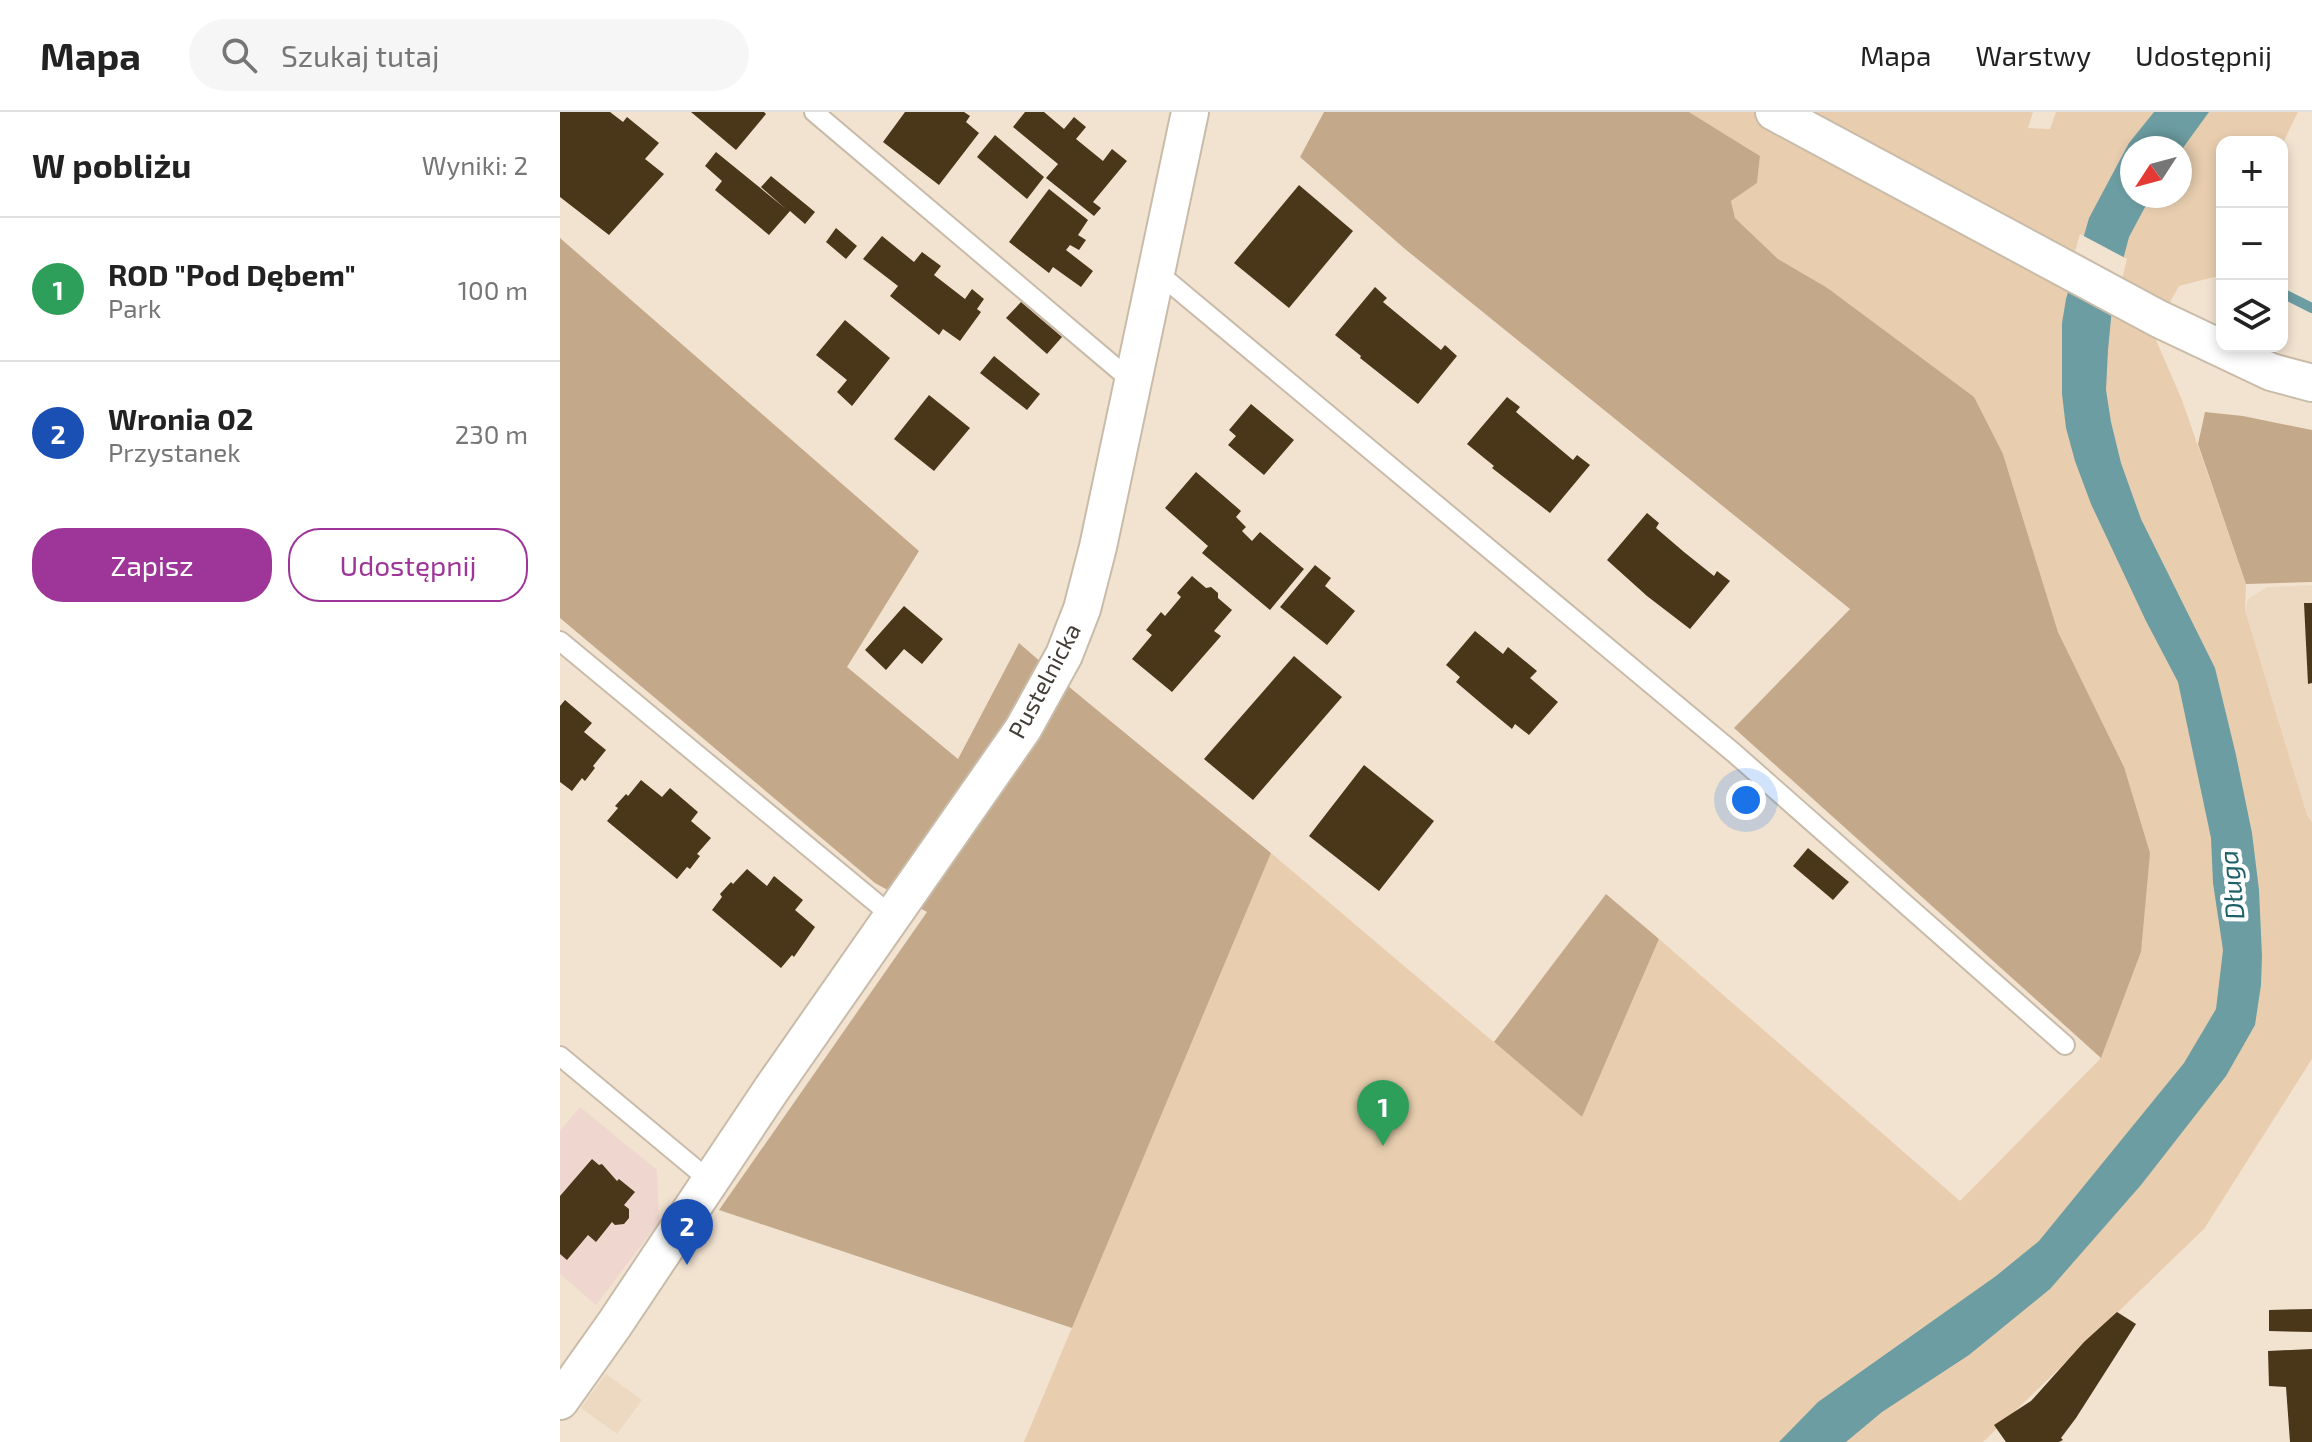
<!DOCTYPE html>
<html lang="pl">
<head>
<meta charset="utf-8">
<style>
  body { margin:0; font-family:"Exo 2",sans-serif; background:#f6f6f6; color:#222 }
  .controls { position:absolute; right:24px; top:24px; display:grid; overflow:hidden; border-radius:16px; box-shadow:0 4px 12px #0003 }
  .controls button { width:72px; height:72px; display:grid; place-items:center; padding:0; border:0; border-bottom:2px solid #e0e0e0; background:#fff; color:#222; font:40px sans-serif }
  .compass { position:absolute; left:1560px; top:24px; width:72px; height:72px; border-radius:50%; background:#fff; box-shadow:0 4px 12px #0003; rotate:234deg }
  .you { position:absolute; left:1186px; top:688px; width:28px; height:28px; margin:-20px; border:6px solid #fff; border-radius:50%; background:#1a73e8; box-shadow:0 0 0 12px #1a73e833 }
  .badge { display:grid; place-items:center; width:52px; height:52px; border-radius:50%; background:#9e3699; color:#fff; font-size:26px; font-weight:700 }
  .pin { position:absolute; translate:-50% -66px; filter:drop-shadow(0 2px 4px #0008) }
  .pin::after { content:''; position:absolute; top:42px; width:28px; height:24px; background:inherit; clip-path:polygon(0 0,100% 0,50% 100%) }
  .list { margin:0; padding:0; list-style:none }
  h2 { display:flex; justify-content:space-between; align-items:center; height:104px; margin:0; padding:0 32px; font-size:34px }
  h2 small { font-size:26px; font-weight:400; color:#767676 }
  .list li { display:grid; grid-template-columns:52px 1fr auto; gap:24px; align-items:center; box-sizing:border-box; height:144px; padding:0 32px; border-top:2px solid #e0e0e0 }
  .list b { display:block; font-size:30px; white-space:nowrap }
  .list p { margin:0; font-size:26px; white-space:nowrap; color:#767676 }
  .list em { font-size:26px; font-style:normal; color:#767676 }
  .actions { display:flex; gap:16px; padding:24px 32px }
  .actions a { flex:1; padding:18px 0; border:2px solid #9e3699; border-radius:32px; text-align:center; font-size:28px; color:#9e3699 }
  .actions .main { background:#9e3699; color:#fff }
  .icon { flex:none; width:44px; height:44px; fill:none; stroke:currentColor; stroke-width:2; stroke-linecap:round; stroke-linejoin:round }
  .map { position:relative; flex:none; width:1752px; height:1330px; overflow:hidden }
  header { display:flex; align-items:center; gap:48px; box-sizing:border-box; height:112px; padding:0 40px; background:#fff; border-bottom:2px solid #e0e0e0 }
  header strong { font-size:38px }
  nav { display:flex; gap:44px; margin-inline-start:auto; font-size:28px }
  .search { width:560px; height:72px; background:#f6f6f6; display:flex; align-items:center; gap:20px; box-sizing:border-box; padding:0 28px; border-radius:44px; color:#767676; font-size:30px }
  main { display:flex }
  aside { flex:1; background:#fff }
  .map>svg:first-child { display:block }
  .built { fill:#edd9c1 }
  .education { fill:#efd6cf }
  .green { fill:#e8ceaf; fill-rule:evenodd }
  .forest { fill:#c3a98a }
  .water { fill:#6c9da2 }
  .pier { fill:#f2e3d1 }
  .lines { fill:none; stroke-linecap:round; stroke-linejoin:round }
  .stream { stroke:#6c9da2; stroke-width:10 }
  .building { fill:#4a3618 }
  .service-casing { stroke:#c9bba9; stroke-width:22 }
  .minor-casing { stroke:#c9bba9; stroke-width:40 }
  .service { stroke:#fff; stroke-width:18 }
  .minor { stroke:#fff; stroke-width:36 }
  .labels { text-anchor:middle; stroke-width:8; stroke-linejoin:round; paint-order:stroke }
  .street-label { font-size:24px; fill:#423c35; stroke:#fff }
  .water-label { font-size:26px; font-style:italic; fill:#1e6067; stroke:#fff }
</style>
</head>
<body>
<header>
<strong>Mapa</strong>
<div class="search"><svg class="icon" aria-label="search" viewBox="0 0 24 24"><circle cx="10" cy="10" r="6"/><path d="M15 15l6 6"/></svg>Szukaj tutaj</div>
<nav><a>Mapa</a><a>Warstwy</a><a>Udostępnij</a></nav>
</header>
<main>
<aside>
<h2>W pobliżu<small>Wyniki: 2</small></h2>
<ul class="list">
<li><span class="badge" style="background:#2e9e5b">1</span><div><b>ROD &quot;Pod Dębem&quot;</b><p>Park</p></div><em>100 m</em></li>
<li><span class="badge" style="background:#1a4fb4">2</span><div><b>Wronia 02</b><p>Przystanek</p></div><em>230 m</em></li>
</ul>
<div class="actions"><a class="main">Zapisz</a><a>Udostępnij</a></div>
</aside>
<div class="map">
<svg width="1752" height="1330" viewBox="0 0 1752 1330">
  <rect width="100%" height="100%" fill="#f2e3d1"/>
  <g class="built">
    <polygon points="1752,473 1752,710 1747,703 1685,498 1688,487 1707,475"/>
    <polygon points="46,1262 82,1288 57,1322 21,1296"/>
  </g>
  <polygon class="education" points="20,995 97,1058 99,1110 36,1193 0,1162 0,1019"/>
  <path class="green" d="M1129,0h344l-5,16 22,1 6,-17h242l-16,33v-3h-60v133l-43,11 -26,47 29,67 64,184 -1,26 62,205 5,7v237l-108,170 -221,213h-959l247,-589 311,264 77,-178 301,262 140,-142 41,-107 -17,-185 -66,-135 -55,-178 -177,-167 -48,-28 -43,-41 -4,-17 26,-18 3,-27zM1572,36h48v48h-48z"/>
  <g class="forest">
    <polygon points="764,0 1129,0 1200,44 1197,71 1171,89 1175,106 1218,147 1266,175 1414,285 1443,342 1498,520 1564,655 1590,741 1581,840 1541,946 1174,616 1290,497 845,137 740,45"/>
    <polygon points="0,126 359,439 287,555 398,647 459,531 514,579 711,741 512,1216 159,1098 367,800 315,771 0,506"/>
    <polygon points="1645,300 1683,304 1752,318 1752,470 1686,472 1638,332"/>
    <polygon points="1046,782 1099,827 1022,1005 934,930"/>
  </g>
  <polygon class="water" points="1594,0 1649,0 1620,40 1620,36 1572,36 1572,84 1591,84 1569,125 1553,186 1548,238 1546,278 1551,310 1561,351 1581,407 1655,556 1676,643 1692,721 1699,778 1702,844 1701,873 1695,913 1666,964 1581,1073 1490,1177 1409,1243 1322,1300 1286,1330 1219,1330 1258,1290 1436,1164 1479,1129 1624,951 1656,897 1663,838 1653,771 1651,726 1618,570 1586,509 1531,392 1515,349 1506,316 1502,282 1502,211 1506,187 1529,106 1569,31"/>
  <polygon class="pier" points="1520,122 1567,147 1557,187 1505,175"/>
  <g class="lines">
    <polyline class="stream" points="1722,181 1752,196"/>
  </g>
  <g class="building">
    <polygon points="0,0 50,0 63,10 67,5 99,31 85,47 104,62 49,123 0,85"/>
    <polygon points="131,0 204,0 206,2 176,38"/>
    <polygon points="345,0 404,0 410,4 406,10 419,21 379,73 323,30"/>
    <polygon points="465,0 484,0 504,17 514,5 526,15 516,27 543,49 552,37 567,49 533,90 541,96 534,104 486,66 498,52 453,15"/>
    <polygon points="435,23 484,65 467,87 417,45"/>
    <polygon points="156,40 226,97 201,75 211,64 255,100 245,112 230,99 209,123 155,78 162,69 145,54"/>
    <polygon points="739,73 793,119 729,196 674,151"/>
    <polygon points="489,77 528,108 518,123 526,128 519,138 510,133 506,138 533,159 521,175 493,155 489,161 449,130"/>
    <polygon points="276,116 297,134 286,147 266,130"/>
    <polygon points="322,124 354,150 362,140 381,154 374,163 405,187 412,177 424,187 417,197 421,200 400,229 383,217 379,223 330,184 338,174 303,147"/>
    <polygon points="815,175 827,186 823,190 881,238 885,233 897,244 858,292 800,246 801,244 775,223"/>
    <polygon points="461,190 502,225 487,242 446,206"/>
    <polygon points="285,208 330,246 292,294 277,280 287,268 256,243"/>
    <polygon points="434,244 480,282 467,298 420,261"/>
    <polygon points="369,283 410,316 374,359 334,327"/>
    <polygon points="947,285 960,295 956,300 1013,348 1017,343 1030,353 990,401 932,356 934,354 907,332"/>
    <polygon points="691,292 734,328 704,363 668,333 676,324 669,318"/>
    <polygon points="636,360 681,399 676,405 686,415 682,419 692,429 700,420 744,457 710,498 642,441 648,434 605,396"/>
    <polygon points="1087,401 1099,411 1096,416 1124,440 1154,464 1157,459 1170,469 1130,517 1087,484 1047,448"/>
    <polygon points="755,453 771,466 765,474 795,499 767,533 720,495"/>
    <polygon points="632,464 646,476 651,475 658,481 658,486 672,498 654,519 661,524 612,580 572,547 592,523 586,518 601,500 605,504 621,485 617,481"/>
    <polygon points="1744,491 1752,491 1752,571 1748,572"/>
    <polygon points="344,494 383,527 362,552 344,537 326,558 305,538"/>
    <polygon points="915,519 943,542 948,535 977,559 970,566 998,590 969,623 955,612 952,617 923,593 896,570 900,565 886,553"/>
    <polygon points="734,544 782,585 693,688 644,647"/>
    <polygon points="5,588 32,611 24,620 46,638 33,654 35,656 25,669 22,666 12,679 0,670 0,594"/>
    <polygon points="804,653 874,709 819,779 749,724"/>
    <polygon points="81,668 102,685 110,676 138,700 131,709 151,726 137,742 140,744 130,757 127,755 117,767 47,709 58,696 55,694 66,682 68,684"/>
    <polygon points="1248,736 1289,770 1273,788 1233,754"/>
    <polygon points="187,757 207,774 214,764 243,788 235,798 255,815 234,845 232,843 221,856 152,798 162,785 160,782 171,770 173,772"/>
    <polygon points="32,1047 39,1053 42,1052 57,1069 59,1067 75,1080 64,1093 69,1097 69,1106 64,1112 55,1113 52,1110 36,1130 28,1123 7,1148 0,1142 0,1084"/>
    <polygon points="1752,1197 1752,1220 1709,1219 1709,1198"/>
    <polygon points="1557,1200 1576,1212 1516,1306 1501,1326 1503,1328 1499,1330 1446,1330 1434,1313 1471,1289 1524,1230"/>
    <polygon points="1752,1237 1752,1330 1730,1330 1726,1275 1709,1274 1708,1239"/>
  </g>
  <g class="lines">
    <g class="service-casing">
      <g id="service">
        <polyline points="254,0 574,271"/>
        <polyline points="597,160 1174,641 1505,933"/>
        <polyline points="0,529 332,804"/>
        <polyline points="0,944 149,1068"/>
      </g>
    </g>
    <g class="minor-casing">
      <g id="minor">
        <polyline points="1214,0 1599,207 1711,260 1752,271"/>
        <polyline points="0,1289 54,1213 211,978 463,617 504,543 522,497 538,435 630,0"/>
      </g>
    </g>
    <use href="#service" class="service"/>
    <use href="#minor" class="minor"/>
  </g>
  <g class="labels">
    <g class="street-label">
      <text transform="translate(485 569) rotate(-62)" y="8">Pustelnicka</text>
    </g>
    <g class="water-label">
      <text transform="translate(1672 773) rotate(-96)" y="9">Długa</text>
    </g>
  </g>
</svg>
<div class="controls">
<button>+</button>
<button>−</button>
<button><svg class="icon" aria-label="layers" viewBox="0 0 24 24"><path d="M12 4l9 5-9 5-9-5zM3 14l9 5 9-5"/></svg></button>
</div>
<svg class="compass" viewBox="-18 -18 36 36"><path d="M0-13l5 13h-10z" fill="#e53935"/><path d="M0 13l5-13h-10z" fill="#767676"/></svg>
<div class="you"></div>
<div class="pin badge" style="left:823px;top:1034px;background:#2e9e5b">1</div>
<div class="pin badge" style="left:127px;top:1153px;background:#1a4fb4">2</div>
</div>
</main>
</body>
</html>
